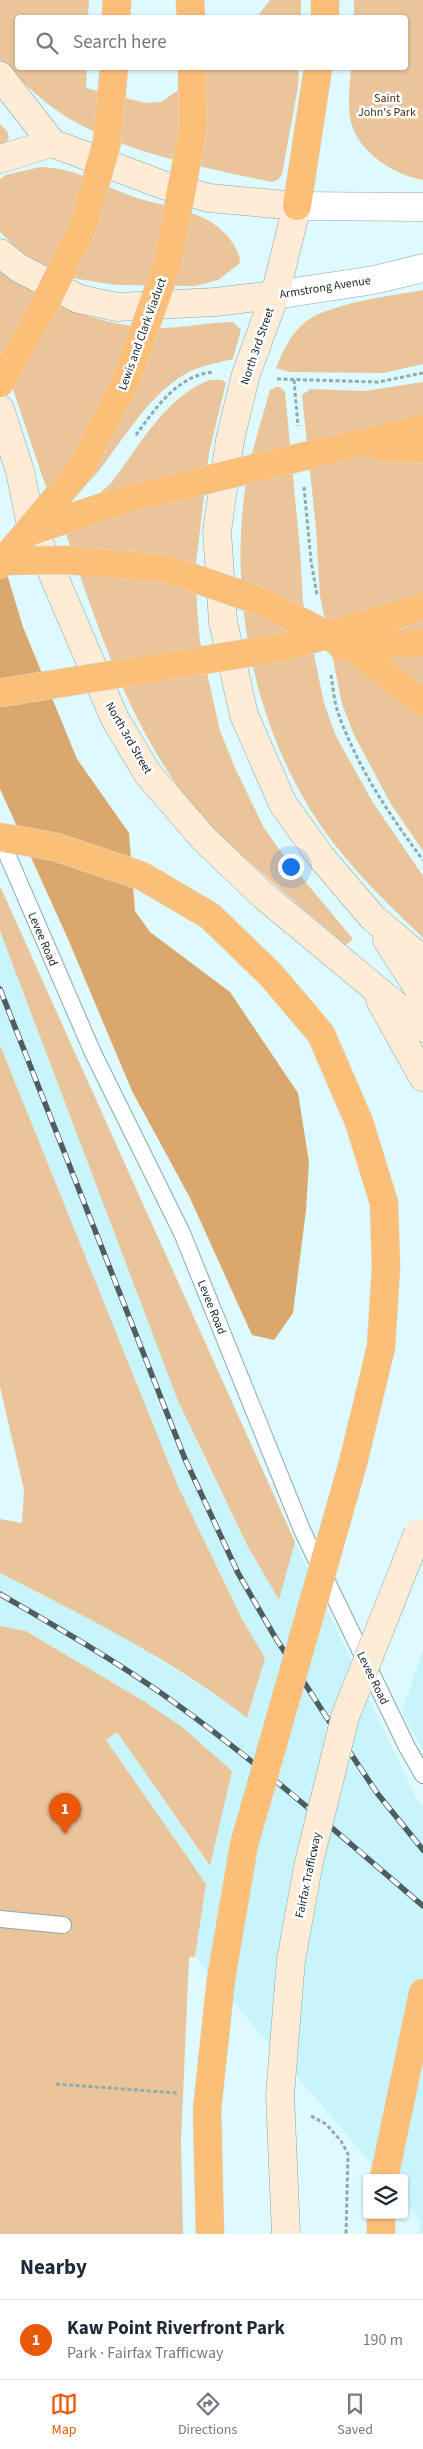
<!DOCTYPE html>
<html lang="en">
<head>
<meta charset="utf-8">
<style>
  body { margin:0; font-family:"Source Sans 3",sans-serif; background:#f6f6f7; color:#1f2937 }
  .controls { position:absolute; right:15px; bottom:15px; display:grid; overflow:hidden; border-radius:5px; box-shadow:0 1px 4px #0004 }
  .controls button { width:45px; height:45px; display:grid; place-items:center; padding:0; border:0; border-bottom:1px solid #e0e1e3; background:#fff; color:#1f2937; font:25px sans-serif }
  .you { position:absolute; left:290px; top:866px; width:18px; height:18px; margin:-12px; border:4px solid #fff; border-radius:50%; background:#1a73e8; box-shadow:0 0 0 8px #1a73e833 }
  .badge { display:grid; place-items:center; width:32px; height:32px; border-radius:50%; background:#ea580c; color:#fff; font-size:16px; font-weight:700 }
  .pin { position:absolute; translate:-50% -41px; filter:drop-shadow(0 1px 2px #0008) }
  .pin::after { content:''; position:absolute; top:26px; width:18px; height:15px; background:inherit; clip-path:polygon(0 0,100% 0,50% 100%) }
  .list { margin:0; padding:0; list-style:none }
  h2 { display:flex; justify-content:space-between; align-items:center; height:65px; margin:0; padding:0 20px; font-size:21px }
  h2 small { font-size:16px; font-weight:400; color:#747a83 }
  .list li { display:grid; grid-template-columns:32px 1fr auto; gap:15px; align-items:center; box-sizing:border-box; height:80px; padding:0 20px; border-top:1px solid #e0e1e3 }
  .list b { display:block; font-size:19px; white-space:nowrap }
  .list p { margin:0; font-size:16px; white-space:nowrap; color:#747a83 }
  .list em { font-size:16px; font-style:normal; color:#747a83 }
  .icon { flex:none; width:28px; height:28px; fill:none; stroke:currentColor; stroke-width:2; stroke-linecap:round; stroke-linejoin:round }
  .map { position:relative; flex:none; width:423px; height:2234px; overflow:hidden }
  .search { position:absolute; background:#fff; box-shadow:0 1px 4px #0004; left:15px; right:15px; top:15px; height:55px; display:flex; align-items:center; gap:12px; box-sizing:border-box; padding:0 18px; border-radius:5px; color:#747a83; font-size:19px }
  .sheet { height:145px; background:#fff }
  nav { display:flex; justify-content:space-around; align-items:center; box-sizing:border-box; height:70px; border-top:1px solid #e0e1e3; background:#fff; font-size:14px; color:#747a83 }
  nav a { display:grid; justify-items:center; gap:2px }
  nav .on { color:#ea580c }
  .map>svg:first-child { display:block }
  .built { fill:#c8f4fb }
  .green { fill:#eac59c }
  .forest { fill:#daa86d }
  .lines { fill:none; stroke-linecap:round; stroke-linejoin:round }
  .service-casing { stroke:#89a8ae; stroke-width:18 }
  .minor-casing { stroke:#89a8ae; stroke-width:29 }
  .secondary-casing { stroke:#89a8ae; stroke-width:29 }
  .motorway-casing { stroke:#d9dbdc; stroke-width:29 }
  .path { stroke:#94a9ad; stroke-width:3; stroke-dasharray:4 2.5; stroke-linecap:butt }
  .service { stroke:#fff; stroke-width:16 }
  .minor { stroke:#fff; stroke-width:28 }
  .secondary { stroke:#feecd6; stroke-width:28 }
  .motorway { stroke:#fcbf78; stroke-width:28 }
  .rail-casing { stroke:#4d5d60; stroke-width:5.5 }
  .rail { stroke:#fff; stroke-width:4; stroke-dasharray:11; stroke-linecap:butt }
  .secondary-bridge-casing { stroke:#89a8ae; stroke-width:29; stroke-linecap:butt }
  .motorway-bridge-casing { stroke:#d9dbdc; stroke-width:29; stroke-linecap:butt }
  .secondary-bridge { stroke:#feecd6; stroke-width:28 }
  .motorway-bridge { stroke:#fcbf78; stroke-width:28 }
  .labels { text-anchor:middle; stroke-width:5; stroke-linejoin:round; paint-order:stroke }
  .park-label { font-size:12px; fill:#452f15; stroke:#fff }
  .street-label { font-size:12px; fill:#142023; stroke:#fff }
</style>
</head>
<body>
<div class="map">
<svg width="423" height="2234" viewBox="0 0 423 2234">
  <rect width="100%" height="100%" fill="#dffafe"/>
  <g class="built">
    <polygon points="0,931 178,1401 209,1468 247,1545 279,1599 295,1542 415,1796 423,1806 423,2234 418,2234 421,2221 404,2201 404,2178 384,2178 195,1957 206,1884 106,1740 117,1732 209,1866 206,1747 145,1702 27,1631 0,1626 0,1573 119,1634 221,1698 247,1718 265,1658 241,1617 178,1486 0,1045"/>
    <polygon points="423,1650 423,1751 402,1712"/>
  </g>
  <g class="green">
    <path d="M0,0h89l-1,17 -70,1v50h69l-1,20 60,15 15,-1 49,-34h89l-1,19 -16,87 -4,6 -7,2c-67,-15 -134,-26 -194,-59 -29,-15 -54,-40 -77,-63z"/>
    <polygon points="270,0 301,0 301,17 257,17"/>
    <path d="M354,0h69v180c-29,-5 -64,-27 -72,-58 -4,-18 -1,-37 0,-54h55v-50l-52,-1z"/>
    <polygon points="0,124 7,131 9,138 6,142 0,144"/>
    <path d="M40,167c34,1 56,15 86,27 37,15 85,13 108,51 3,6 6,11 6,18l-22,17 -23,6 -79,-1 -44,-7 -31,-12 -19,-12 -22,-22v-53l6,-4z"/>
    <path d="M0,270c46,34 102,57 160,58 25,0 49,-6 73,-6l8,8 -8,29c-16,4 -34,7 -48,15 -40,24 -63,69 -92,104l-12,9 -32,9 -49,-145z"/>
    <path d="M423,290v74l-39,9 -95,-1 -13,-4c7,-17 14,-33 28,-45 24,-20 87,-27 119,-33z"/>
    <path d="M209,380h13l4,3 -17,70 -13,111 1,45 3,32 20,90 16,39 28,58 20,28 69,83 -7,6c-31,-26 -62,-52 -92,-79 -20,-17 -42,-35 -58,-55 -70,-88 -100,-190 -136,-294l38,-22 13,-12c28,-36 53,-85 98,-103z"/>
    <polygon points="423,382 423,851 391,804 354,735 342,704 320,596 316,529 302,395 310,389 365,391"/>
    <path d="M276,387h4l5,5 15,158 3,52 21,101 11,31 37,67 51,75v62c-36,-35 -73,-70 -102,-112 -67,-98 -93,-228 -75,-344 5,-31 16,-62 24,-92z"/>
    <polygon points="0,886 295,1542 279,1600 247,1545 178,1401 0,931"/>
    <path d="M0,1045l178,441 63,131 24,41 -18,60c-75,-59 -163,-102 -247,-145v-54l22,4 2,-33 -24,-103z"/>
    <polygon points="0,1626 26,1631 145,1702 182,1727 232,1771 210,1866 117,1732 106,1740 206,1884 195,1957 189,1957 181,2142 183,2234 0,2234"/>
  </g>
  <polygon class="forest" points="0,551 23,627 77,759 129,833 135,911 150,932 230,992 298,1093 309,1162 306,1210 293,1313 274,1340 252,1335 189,1196 132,1091 68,939 0,789"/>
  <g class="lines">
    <g class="service-casing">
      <g id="service">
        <polyline points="0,838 93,1053 182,1233 302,1530 407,1747 423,1775"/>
        <polyline points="0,1919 63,1925"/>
      </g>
    </g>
    <g class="minor-casing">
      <g id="minor">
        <polyline points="297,206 423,207"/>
        <polyline points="275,295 374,280 423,268"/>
      </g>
    </g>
    <g class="secondary-casing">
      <g id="secondary">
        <polyline points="0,76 52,143"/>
        <polyline points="52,143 163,185 209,198 297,206 275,295 246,374 230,440 217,531 223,622 244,715 283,804 321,857 373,918 423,960"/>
        <polyline points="0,159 52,143"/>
        <polyline points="0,253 19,268 79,299 117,307 215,302 275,295"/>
        <polyline points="0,409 20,471 30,521 115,719 148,774 204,839 264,896 423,1028"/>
        <polyline points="387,940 423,996"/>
        <polyline points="380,1000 423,1077"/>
      </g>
    </g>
    <g class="motorway-casing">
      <g id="motorway">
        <polyline points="190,0 191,18"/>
        <polyline points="325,0 325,18"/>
        <polyline points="116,18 117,0"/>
        <polyline points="297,206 318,68"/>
        <polyline points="347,446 423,428"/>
        <polyline points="381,448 423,449"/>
        <polyline points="384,2178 423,1993"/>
        <polyline points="381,2234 381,2215"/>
      </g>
    </g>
    <g class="path">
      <polyline points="277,379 378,382 423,373"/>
      <polyline points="294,380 298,426"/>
      <path d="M136,435c19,-26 41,-60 78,-63"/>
      <polyline points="304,487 311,561 317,595"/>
      <path d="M331,675c2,12 3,26 7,38 19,53 51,102 85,147"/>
      <polyline points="56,2084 178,2093"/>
      <polyline points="311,2116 326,2124 341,2141 348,2154 346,2234"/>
    </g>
    <use href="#service" class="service"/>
    <use href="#minor" class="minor"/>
    <use href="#secondary" class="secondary"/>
    <use href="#motorway" class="motorway"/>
    <g class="rail-casing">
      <g id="rail">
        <polyline points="0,989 185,1459 238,1573 275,1637 327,1718 377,1793 423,1850"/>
        <path d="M0,1594c55,32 109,63 161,99 92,65 177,140 262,213"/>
      </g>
    </g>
    <use href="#rail" class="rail"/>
    <g class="secondary-bridge-casing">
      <polyline id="secondary-bridge" points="286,2234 280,2095 291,1960 309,1862 345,1717 418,1533"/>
    </g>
    <g class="motorway-bridge-casing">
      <g id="motorway-bridge">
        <polyline points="0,383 42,310 84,224 107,142 114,68"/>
        <polyline points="28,532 127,499 347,446"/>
        <polyline points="0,561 66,560 167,569 263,602 352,648 423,702"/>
        <polyline points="0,565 79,471 127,379 168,262 193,128 192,68"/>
        <polyline points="341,646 423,643"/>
        <polyline points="0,693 285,647 423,607"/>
        <polyline points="0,837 56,847 142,876 210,916 271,975 321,1034 359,1122 384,1203 386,1267 381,1347 353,1463 244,1845 221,1979 207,2110 210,2234"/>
      </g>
    </g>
    <use href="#secondary-bridge" class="secondary-bridge"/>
    <use href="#motorway-bridge" class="motorway-bridge"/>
  </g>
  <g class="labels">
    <g class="park-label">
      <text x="387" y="102">Saint<tspan x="387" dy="14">John's Park</tspan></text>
    </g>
    <g class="street-label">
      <text transform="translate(325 287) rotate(-9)" y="4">Armstrong Avenue</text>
      <text transform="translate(142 334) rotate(-70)" y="4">Lewis and Clark Viaduct</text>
      <text transform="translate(257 346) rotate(-71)" y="4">North 3rd Street</text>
      <text transform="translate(129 738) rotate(60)" y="4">North 3rd Street</text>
      <text transform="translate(43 939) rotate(67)" y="4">Levee Road</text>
      <text transform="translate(212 1307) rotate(68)" y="4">Levee Road</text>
      <text transform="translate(373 1678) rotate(64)" y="4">Levee Road</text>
      <text transform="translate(308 1875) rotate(-78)" y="4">Fairfax Trafficway</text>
    </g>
  </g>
</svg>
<div class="controls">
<button><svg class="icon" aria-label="layers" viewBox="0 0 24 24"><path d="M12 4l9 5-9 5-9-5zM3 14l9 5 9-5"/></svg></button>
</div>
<div class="you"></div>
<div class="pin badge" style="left:65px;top:1834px">1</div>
<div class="search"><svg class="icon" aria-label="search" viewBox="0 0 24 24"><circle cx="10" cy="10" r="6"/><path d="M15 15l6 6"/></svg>Search here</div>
</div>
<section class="sheet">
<h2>Nearby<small></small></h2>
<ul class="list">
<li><span class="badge">1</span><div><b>Kaw Point Riverfront Park</b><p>Park · Fairfax Trafficway</p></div><em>190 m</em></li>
</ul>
</section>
<nav>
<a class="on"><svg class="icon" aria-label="map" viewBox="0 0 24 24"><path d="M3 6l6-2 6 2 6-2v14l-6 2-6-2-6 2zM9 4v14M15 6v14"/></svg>Map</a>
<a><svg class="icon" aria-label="directions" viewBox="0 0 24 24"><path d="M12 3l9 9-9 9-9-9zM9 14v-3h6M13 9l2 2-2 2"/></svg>Directions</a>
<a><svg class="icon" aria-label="saved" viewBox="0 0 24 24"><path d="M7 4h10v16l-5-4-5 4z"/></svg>Saved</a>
</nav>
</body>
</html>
